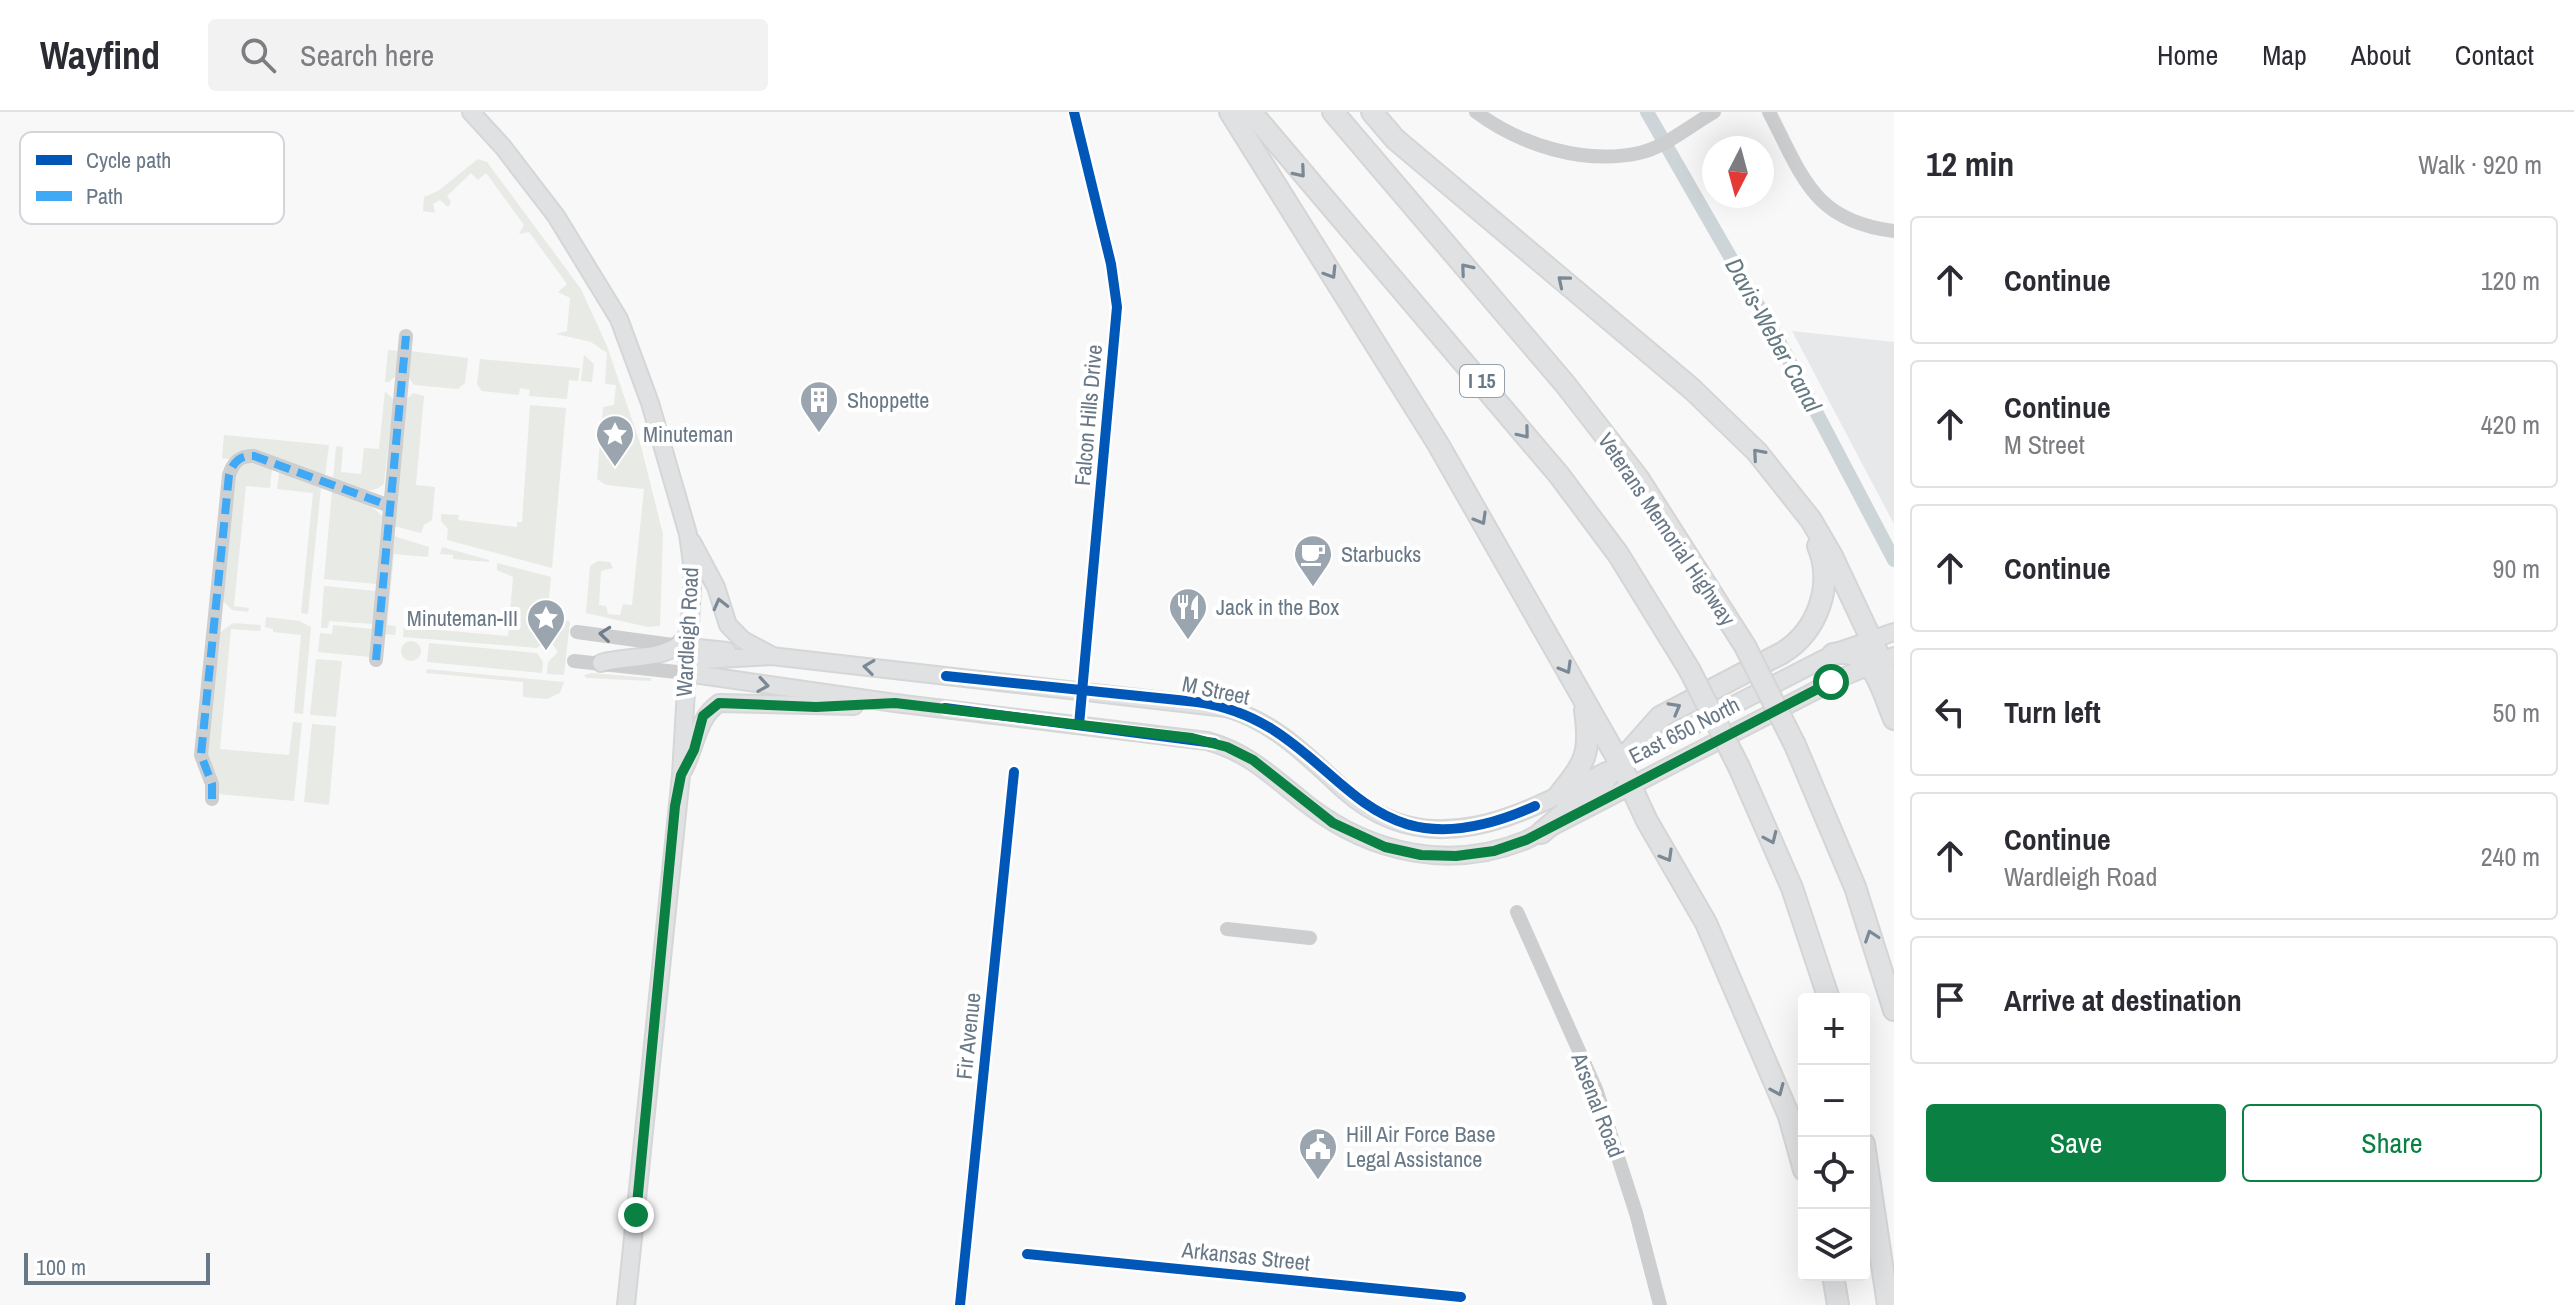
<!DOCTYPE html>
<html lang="en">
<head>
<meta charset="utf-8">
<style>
  body { margin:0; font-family:"Archivo Narrow",sans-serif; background:#f2f2f3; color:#2b2b33 }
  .controls { position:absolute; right:24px; bottom:24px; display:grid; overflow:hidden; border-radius:8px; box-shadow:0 8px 32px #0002 }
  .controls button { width:72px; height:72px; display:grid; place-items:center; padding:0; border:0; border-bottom:2px solid #e1e1e2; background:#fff; color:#2b2b33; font:40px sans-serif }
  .compass { position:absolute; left:1702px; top:24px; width:72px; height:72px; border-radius:50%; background:#fff; box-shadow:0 8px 32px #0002; rotate:186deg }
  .scale { position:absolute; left:24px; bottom:20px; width:186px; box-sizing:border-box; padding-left:8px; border:4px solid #697887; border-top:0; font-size:22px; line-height:28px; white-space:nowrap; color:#697887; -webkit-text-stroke:6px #fff; paint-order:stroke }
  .stop { position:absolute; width:24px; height:24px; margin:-18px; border:6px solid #0b8043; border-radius:50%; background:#fff }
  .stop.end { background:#0b8043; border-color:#fff; box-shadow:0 2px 8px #0008 }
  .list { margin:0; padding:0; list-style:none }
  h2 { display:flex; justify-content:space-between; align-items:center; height:104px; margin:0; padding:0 32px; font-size:34px }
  h2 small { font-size:26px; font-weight:400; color:#7c7c81 }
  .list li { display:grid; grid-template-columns:52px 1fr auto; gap:24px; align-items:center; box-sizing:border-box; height:128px; margin:0 16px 16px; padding:0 16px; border:2px solid #e1e1e2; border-radius:8px }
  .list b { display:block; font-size:30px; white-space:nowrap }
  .list p { margin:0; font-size:26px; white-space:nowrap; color:#7c7c81 }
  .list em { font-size:26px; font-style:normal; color:#7c7c81 }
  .actions { display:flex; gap:16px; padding:24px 32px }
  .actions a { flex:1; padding:18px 0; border:2px solid #0b8043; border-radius:8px; text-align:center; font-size:28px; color:#0b8043 }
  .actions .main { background:#0b8043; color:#fff }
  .icon { flex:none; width:44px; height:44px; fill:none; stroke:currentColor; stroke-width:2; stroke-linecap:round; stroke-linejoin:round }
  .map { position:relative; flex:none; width:1894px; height:1193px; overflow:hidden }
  header { display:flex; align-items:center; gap:48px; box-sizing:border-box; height:112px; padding:0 40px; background:#fff; border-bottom:2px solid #e1e1e2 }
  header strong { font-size:38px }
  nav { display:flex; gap:44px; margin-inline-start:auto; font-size:28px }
  .search { width:560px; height:72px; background:#f2f2f3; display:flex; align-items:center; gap:20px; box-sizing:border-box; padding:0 28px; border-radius:8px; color:#7c7c81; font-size:30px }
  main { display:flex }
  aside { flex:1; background:#fff }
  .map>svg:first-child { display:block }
  .built { fill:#e7e8e9 }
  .green { fill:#e7eae5 }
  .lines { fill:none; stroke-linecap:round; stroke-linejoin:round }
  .canal { stroke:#cdd5d8; stroke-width:14 }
  .major-casing { stroke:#d5d6d6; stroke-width:20 }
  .highway-casing { stroke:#d5d5d6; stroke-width:24 }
  .minor { stroke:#cdcecf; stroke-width:14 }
  .major { stroke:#e0e1e2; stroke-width:16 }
  .highway { stroke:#e0e1e2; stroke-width:20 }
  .highway-bridge-casing { stroke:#d5d5d6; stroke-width:24; stroke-linecap:butt }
  .highway-bridge { stroke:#e0e1e2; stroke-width:20 }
  .quiet { stroke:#3fa9f5; stroke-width:8; stroke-dasharray:16 8; stroke-linecap:butt }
  .cycleway-casing { stroke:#fff; stroke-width:15 }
  .cycleway { stroke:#0057b8; stroke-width:10 }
  .oneway { stroke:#7b8895 }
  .oneway2 { stroke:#6e7c8b }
  .route { stroke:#0b8043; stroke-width:10 }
  .labels { text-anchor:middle; stroke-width:8; stroke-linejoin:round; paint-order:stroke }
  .shield { fill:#fff; stroke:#96a0ab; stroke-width:2 }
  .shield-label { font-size:20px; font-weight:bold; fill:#697887 }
  .poi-label { font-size:22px; fill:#697887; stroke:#fff; text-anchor:start }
  .street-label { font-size:22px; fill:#697887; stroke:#fff }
  .water-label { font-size:24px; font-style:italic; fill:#647982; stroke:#fff }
  .key { fill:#fff; stroke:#d2d6db; stroke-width:2 }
  .key-label { font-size:22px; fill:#697887 }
</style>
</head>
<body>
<header>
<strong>Wayfind</strong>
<div class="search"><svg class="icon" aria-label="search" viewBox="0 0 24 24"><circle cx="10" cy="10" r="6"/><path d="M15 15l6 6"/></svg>Search here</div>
<nav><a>Home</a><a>Map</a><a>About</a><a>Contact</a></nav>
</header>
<main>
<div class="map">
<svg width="1894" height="1193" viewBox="0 0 1894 1193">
  <rect width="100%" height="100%" fill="#f8f8f8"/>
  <polygon class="built" points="1792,219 1894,230 1894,412"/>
  <g class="green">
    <polygon points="478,47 487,50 581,177 607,234 641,334 663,422 660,514 648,515 586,501 590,454 598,449 610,450 613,456 601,459 599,493 606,494 608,502 620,503 623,492 632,493 644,377 606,373 597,367 603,295 614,293 616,273 605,272 607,241 591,230 556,222 567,219 570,186 558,180 567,172 529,120 519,122 524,113 486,61 478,68 471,61 447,84 451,90 448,95 440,88 433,92 435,101 423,99 424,85 438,79"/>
    <polygon points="388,238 398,239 396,264 389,270 385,270"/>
    <polygon points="410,239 468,246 465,271 458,277 414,273 408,265"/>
    <polygon points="584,243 594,252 592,270 581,269"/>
    <polygon points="480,247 580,256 578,269 569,268 567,287 529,284 530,278 520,276 519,283 482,279 477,272"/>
    <path d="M385,279l9,9 -10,83c-13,16 -34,2 -51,-3l3,-34 7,1 -2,25 20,2 3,-26 15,1z"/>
    <polygon points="413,281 424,284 416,373 435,375 432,408 424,413 421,421 394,414 405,289"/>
    <polygon points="530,293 566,296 552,456 447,428 448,417 441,409 441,402 459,403 458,408 517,415 517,410 522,410"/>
    <polygon points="224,323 329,333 325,364 222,346"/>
    <polygon points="251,350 272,357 270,376 246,374 234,494 249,496 248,500 232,498 223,489 235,361 242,352"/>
    <polygon points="279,360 321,376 308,502 301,501 313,381 277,377"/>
    <polygon points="332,379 370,393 382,404 376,472 324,467"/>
    <polygon points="394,424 429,435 428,445 394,442 387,513 396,514 395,523 384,522"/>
    <polygon points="442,435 489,448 489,450 453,447 453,443 440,442"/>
    <polygon points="497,451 551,465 545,530 537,536 403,525 404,515 508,524 513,465 497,458"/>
    <polygon points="324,474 376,479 373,512 329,509 328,516 321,516"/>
    <polygon points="266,505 299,509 311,515 303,602 294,601 301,523 273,520 273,517 265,515"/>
    <polygon points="553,507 570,509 564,563 547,562 548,550 558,540 551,530"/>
    <polygon points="233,511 261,513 260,519 231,517 220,637 289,643 293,610 302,611 294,689 218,682 207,640 219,521"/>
    <polygon points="333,513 372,517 370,545 318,540 320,521 332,522"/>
    <circle cx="411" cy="539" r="10"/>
    <polygon points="429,531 537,541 543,550 542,561 427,550"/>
    <polygon points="316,547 342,549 336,605 310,603"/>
    <polygon points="427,557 564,570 560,581 547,587 523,585 523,570 426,561"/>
    <polygon points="591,561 651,566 651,569 586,566 584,563"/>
    <polygon points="312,612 336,614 329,693 304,690"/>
  </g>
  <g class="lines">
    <polyline class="canal" points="1647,0 1782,235 1894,448"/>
    <g class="major-casing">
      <g id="major">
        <polyline points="471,0 503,35 556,104 619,207 650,291 688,422 693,459 681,663 626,1193"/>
        <polyline points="692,430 716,475 728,513 743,528 771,543"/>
        <polyline points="689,535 727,539"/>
        <path d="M762,543l464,53c49,14 82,49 119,83 85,75 177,24 261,-20"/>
        <path d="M773,544l-72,4 -7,2 -8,11 209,30 312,38c42,11 68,38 101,64 64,49 143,66 218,35l312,-161 56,-23"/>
        <path d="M601,551c30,-9 70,0 88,-30"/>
        <polyline points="1626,648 1839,539 1894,520"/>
        <path d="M684,657c12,-23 13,-51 35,-66l135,3"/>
      </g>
    </g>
    <g class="highway-casing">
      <g id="highway">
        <polyline points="1230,0 1438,332 1620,651 1647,709 1706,811 1789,1004 1804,1058"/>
        <polyline points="1251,0 1559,363 1618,442 1689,557"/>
        <polyline points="1333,0 1565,272 1638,366 1745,534"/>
        <polyline points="1372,0 1395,27 1692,277 1757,340 1811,408 1832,444 1881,548 1894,592"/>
        <path d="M1833,542c41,-8 48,35 61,65"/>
        <polyline points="1795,633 1855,775 1894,898"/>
        <polyline points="1739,655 1792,776 1829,887"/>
        <path d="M1559,683c27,-33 32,-42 26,-85"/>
        <path d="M1541,721l65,-55 54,-61 122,-64c36,-22 52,-68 36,-107"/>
        <polyline points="1864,1032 1888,1193"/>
        <polyline points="1833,1163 1838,1193"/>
      </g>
    </g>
    <g class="minor">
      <polyline points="1074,0 1111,152 1117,195 1079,613"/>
      <path d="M1476,0c44,33 108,53 163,41 25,-5 52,-28 75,-41"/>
      <path d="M1769,0c34,65 44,109 125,119"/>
      <polyline points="577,520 680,534"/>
      <polyline points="376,548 406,224"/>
      <polyline points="574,549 686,561"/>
      <path d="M212,687v-15l-11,-29 28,-280c4,-13 11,-20 25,-19l136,50"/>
      <polyline points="1517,800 1596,977 1636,1101 1660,1193"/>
      <polyline points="1227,817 1310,826"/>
      <polyline points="1027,1142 1461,1185"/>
      <polyline points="960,1193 1014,660"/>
    </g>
    <use href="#major" class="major"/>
    <use href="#highway" class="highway"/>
    <g class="highway-bridge-casing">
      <g id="highway-bridge">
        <polyline points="1745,534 1795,633"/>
        <polyline points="1689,557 1739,655"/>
      </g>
    </g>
    <use href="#highway-bridge" class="highway-bridge"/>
    <g class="quiet">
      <polyline points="376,548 406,224"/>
      <path d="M212,687v-15l-11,-29 28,-280c4,-13 11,-20 25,-19l136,50"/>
    </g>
    <g class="cycleway-casing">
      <g id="cycleway">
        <polyline points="1074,0 1111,152 1117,195 1079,613"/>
        <path d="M946,564l251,26c148,20 151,188 338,104"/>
        <polyline points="945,596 1214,631"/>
        <polyline points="1027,1142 1461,1185"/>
        <polyline points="960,1193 1014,660"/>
      </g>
    </g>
    <use href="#cycleway" class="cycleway"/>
  </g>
  <defs><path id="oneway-chevron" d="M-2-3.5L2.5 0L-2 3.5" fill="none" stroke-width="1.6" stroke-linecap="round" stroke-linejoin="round" transform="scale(2)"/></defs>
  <g class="oneway">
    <use href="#oneway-chevron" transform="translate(1300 60) rotate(50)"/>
    <use href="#oneway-chevron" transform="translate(1466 157) rotate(-130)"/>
    <use href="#oneway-chevron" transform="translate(1331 161) rotate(58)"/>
    <use href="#oneway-chevron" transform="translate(1563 169) rotate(-140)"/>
    <use href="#oneway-chevron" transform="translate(1524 321) rotate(51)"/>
    <use href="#oneway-chevron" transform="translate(1758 342) rotate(-131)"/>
    <use href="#oneway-chevron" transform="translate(1481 407) rotate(60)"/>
    <use href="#oneway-chevron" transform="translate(720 492) rotate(-104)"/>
    <use href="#oneway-chevron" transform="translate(869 555) rotate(-173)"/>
    <use href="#oneway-chevron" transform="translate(1566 556) rotate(60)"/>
    <use href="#oneway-chevron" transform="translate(763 573) rotate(9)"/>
    <use href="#oneway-chevron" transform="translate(1675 596) rotate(-29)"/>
    <use href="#oneway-chevron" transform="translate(1771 726) rotate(66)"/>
    <use href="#oneway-chevron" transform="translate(1667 744) rotate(60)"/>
    <use href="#oneway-chevron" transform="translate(1871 824) rotate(-109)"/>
    <use href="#oneway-chevron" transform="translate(1778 978) rotate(67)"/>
  </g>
  <use class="oneway2" href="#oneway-chevron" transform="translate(605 522) rotate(-174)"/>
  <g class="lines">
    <polyline class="route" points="636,1103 675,694 681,663 694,638 703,604 719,591 816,595 895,591 1192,626 1227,635 1253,648 1333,711 1385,735 1421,743 1456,744 1494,739 1526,728 1831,570"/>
  </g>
  <defs>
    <g id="building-pin" transform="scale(2)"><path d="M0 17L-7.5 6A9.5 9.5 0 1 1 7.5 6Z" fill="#9ba5af" stroke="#fff"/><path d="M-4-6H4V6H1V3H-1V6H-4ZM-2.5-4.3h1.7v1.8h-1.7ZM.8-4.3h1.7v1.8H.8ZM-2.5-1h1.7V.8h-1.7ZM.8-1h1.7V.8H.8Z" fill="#fff"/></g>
    <g id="sight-pin" transform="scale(2)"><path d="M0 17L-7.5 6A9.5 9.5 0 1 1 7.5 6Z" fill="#9ba5af" stroke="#fff"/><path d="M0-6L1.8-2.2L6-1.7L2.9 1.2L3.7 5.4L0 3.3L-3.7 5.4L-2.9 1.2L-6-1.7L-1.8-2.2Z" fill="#fff"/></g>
    <g id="cafe-pin" transform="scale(2)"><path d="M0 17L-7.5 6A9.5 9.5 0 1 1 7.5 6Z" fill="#9ba5af" stroke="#fff"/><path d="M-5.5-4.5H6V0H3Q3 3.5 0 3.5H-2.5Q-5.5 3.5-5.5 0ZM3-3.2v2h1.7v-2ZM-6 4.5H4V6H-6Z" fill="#fff"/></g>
    <g id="restaurant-pin" transform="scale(2)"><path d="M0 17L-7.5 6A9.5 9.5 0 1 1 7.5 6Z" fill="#9ba5af" stroke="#fff"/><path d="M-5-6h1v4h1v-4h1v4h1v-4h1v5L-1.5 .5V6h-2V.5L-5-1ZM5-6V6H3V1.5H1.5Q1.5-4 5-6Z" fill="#fff"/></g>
    <g id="civic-pin" transform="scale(2)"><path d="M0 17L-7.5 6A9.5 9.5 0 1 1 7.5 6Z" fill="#9ba5af" stroke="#fff"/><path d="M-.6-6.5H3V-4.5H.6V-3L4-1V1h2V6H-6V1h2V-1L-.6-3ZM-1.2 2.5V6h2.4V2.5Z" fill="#fff"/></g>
  </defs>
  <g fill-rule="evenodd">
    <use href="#building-pin" x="819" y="288"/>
    <use href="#sight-pin" x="615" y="322"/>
    <use href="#cafe-pin" x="1313" y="442"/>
    <use href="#restaurant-pin" x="1188" y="495"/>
    <use href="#sight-pin" x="546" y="506"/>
    <use href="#civic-pin" x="1318" y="1035"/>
  </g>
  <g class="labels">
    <rect class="shield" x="1460" y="253" width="44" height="32" rx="6"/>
    <g class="shield-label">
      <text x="1482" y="276">I 15</text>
    </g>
    <g class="poi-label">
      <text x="847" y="296">Shoppette</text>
      <text x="643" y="330">Minuteman</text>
      <text x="1341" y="450">Starbucks</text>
      <text x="1216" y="503">Jack in the Box</text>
      <text x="518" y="514" text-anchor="end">Minuteman-III</text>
      <text x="1346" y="1030">Hill Air Force Base<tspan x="1346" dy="25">Legal Assistance</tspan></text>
    </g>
    <g class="street-label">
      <text transform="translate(1088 303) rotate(-85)" y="8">Falcon Hills Drive</text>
      <text transform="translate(1667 417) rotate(56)" y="8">Veterans Memorial Highway</text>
      <text transform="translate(687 520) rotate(-87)" y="8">Wardleigh Road</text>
      <text transform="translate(1216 578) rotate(12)" y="8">M Street</text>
      <text transform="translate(1684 618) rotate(-27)" y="8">East 650 North</text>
      <text transform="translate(968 924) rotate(-84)" y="8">Fir Avenue</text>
      <text transform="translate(1598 993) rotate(69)" y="8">Arsenal Road</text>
      <text transform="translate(1246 1144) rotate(6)" y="8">Arkansas Street</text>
    </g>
    <g class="water-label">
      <text transform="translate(1773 223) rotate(61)" y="8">Davis-Weber Canal</text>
    </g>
  </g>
  <rect x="20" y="20" width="264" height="92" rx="12" class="key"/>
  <rect x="36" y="43" width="36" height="10" fill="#0057b8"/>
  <rect x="36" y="79" width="36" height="10" fill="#3fa9f5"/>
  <g class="key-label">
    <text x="86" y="56">Cycle path</text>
    <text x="86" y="92">Path</text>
  </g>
</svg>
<div class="controls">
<button>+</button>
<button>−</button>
<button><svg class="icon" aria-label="locate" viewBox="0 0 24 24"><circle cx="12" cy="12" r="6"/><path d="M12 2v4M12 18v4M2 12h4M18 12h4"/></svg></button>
<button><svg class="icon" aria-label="layers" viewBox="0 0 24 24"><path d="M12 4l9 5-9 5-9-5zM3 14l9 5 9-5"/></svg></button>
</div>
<svg class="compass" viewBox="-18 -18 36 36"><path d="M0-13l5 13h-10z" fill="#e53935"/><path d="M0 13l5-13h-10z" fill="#7c7c81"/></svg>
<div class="scale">100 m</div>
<div class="stop" style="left:1831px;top:570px"></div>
<div class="stop end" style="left:636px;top:1103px"></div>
</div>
<aside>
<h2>12 min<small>Walk · 920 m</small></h2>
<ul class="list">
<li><svg class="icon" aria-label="ahead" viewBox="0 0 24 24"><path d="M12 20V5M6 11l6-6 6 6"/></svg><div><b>Continue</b></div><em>120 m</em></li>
<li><svg class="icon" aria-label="ahead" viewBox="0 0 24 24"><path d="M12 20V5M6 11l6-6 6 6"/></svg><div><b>Continue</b><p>M Street</p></div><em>420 m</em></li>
<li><svg class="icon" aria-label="ahead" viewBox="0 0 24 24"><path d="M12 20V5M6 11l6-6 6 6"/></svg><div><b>Continue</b></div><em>90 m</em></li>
<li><svg class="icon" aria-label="left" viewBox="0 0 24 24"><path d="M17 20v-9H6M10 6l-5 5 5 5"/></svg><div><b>Turn left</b></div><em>50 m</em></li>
<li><svg class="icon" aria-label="ahead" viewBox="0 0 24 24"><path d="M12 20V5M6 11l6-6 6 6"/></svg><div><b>Continue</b><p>Wardleigh Road</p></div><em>240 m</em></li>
<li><svg class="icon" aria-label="arrive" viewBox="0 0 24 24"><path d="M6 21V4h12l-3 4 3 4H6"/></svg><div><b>Arrive at destination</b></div></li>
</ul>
<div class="actions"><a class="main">Save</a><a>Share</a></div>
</aside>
</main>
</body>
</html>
